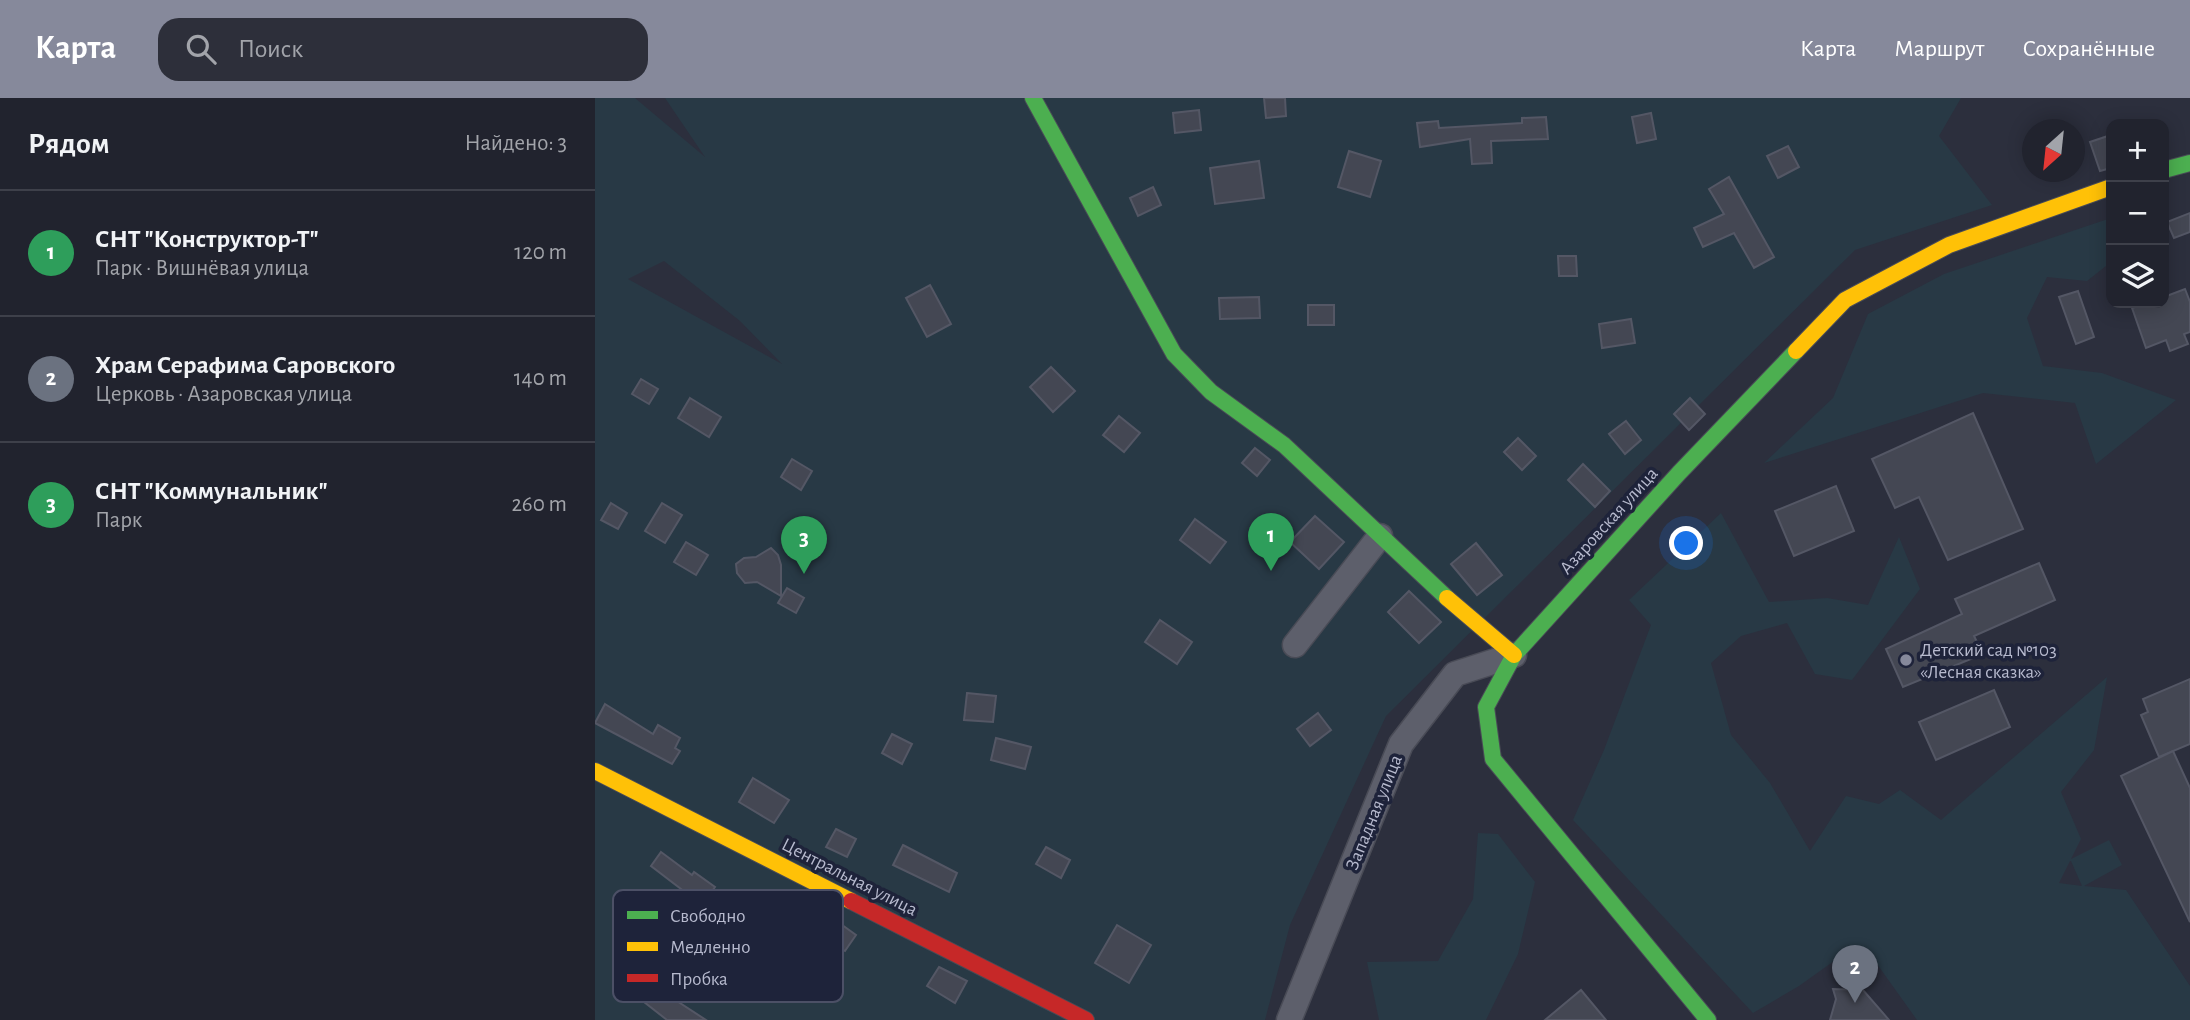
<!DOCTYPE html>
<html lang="ru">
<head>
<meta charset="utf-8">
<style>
  body { margin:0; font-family:"Alegreya Sans",sans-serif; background:#2d2f3a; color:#f1f3f6 }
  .controls { position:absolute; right:21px; top:21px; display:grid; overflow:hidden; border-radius:14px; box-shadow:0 4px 18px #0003 }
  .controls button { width:63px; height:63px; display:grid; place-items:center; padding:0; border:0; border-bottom:2px solid #3e404a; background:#21232e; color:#f1f3f6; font:35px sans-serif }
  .compass { position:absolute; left:1427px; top:21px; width:63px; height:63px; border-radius:50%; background:#21232e; box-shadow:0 4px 18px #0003; rotate:207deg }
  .you { position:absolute; left:1092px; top:446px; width:24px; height:24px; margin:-18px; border:5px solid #fff; border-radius:50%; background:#1a73e8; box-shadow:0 0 0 10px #1a73e833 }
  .badge { display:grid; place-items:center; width:46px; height:46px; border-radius:50%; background:#86899b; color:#fff; font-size:23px; font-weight:700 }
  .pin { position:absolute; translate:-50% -58px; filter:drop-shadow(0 2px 4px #0008) }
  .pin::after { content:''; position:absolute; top:37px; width:24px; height:21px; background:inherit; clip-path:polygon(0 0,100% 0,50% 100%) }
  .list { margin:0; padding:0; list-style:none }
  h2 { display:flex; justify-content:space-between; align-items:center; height:91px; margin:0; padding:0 28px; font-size:30px }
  h2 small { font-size:23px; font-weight:400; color:#a2a4aa }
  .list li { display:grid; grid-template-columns:46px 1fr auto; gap:21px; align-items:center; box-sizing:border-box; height:126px; padding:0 28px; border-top:2px solid #3e404a }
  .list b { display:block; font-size:26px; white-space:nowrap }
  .list p { margin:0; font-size:23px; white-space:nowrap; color:#a2a4aa }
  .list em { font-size:23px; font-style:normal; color:#a2a4aa }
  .icon { flex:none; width:38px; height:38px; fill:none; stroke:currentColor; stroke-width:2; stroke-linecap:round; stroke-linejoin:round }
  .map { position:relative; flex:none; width:1595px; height:922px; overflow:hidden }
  header { display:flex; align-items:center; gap:42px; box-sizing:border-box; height:98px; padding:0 35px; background:#86899b; color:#fff }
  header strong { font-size:33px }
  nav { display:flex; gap:38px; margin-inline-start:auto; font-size:24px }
  .search { width:490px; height:63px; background:#2d2f3a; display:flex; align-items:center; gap:18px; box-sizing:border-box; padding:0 24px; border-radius:21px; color:#a2a4aa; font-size:26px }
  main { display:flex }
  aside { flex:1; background:#21232e }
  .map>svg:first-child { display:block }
  .green { fill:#283945; fill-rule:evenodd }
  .building { fill:#444753; stroke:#545765; stroke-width:2 }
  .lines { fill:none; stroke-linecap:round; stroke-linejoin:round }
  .street-casing { stroke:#494b56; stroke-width:27 }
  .fast-casing { stroke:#494b56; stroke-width:18 }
  .slow-casing { stroke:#494b56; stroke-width:18 }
  .jam-casing { stroke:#494b56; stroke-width:18 }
  .street { stroke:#5d5f6b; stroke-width:24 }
  .fast { stroke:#4caf50; stroke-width:16 }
  .slow { stroke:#ffc107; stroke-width:16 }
  .jam { stroke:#c62828; stroke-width:16 }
  .poi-dot { fill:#86899b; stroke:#1e233a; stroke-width:2.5 }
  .labels { text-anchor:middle; stroke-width:7; stroke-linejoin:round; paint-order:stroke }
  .street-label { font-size:19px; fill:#b7bace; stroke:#1e233a }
  .poi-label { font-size:19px; fill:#b7bace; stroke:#1e233a; text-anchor:start }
  .key { fill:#1e233a; stroke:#4c5066; stroke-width:2 }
  .key-label { font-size:19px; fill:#b7bace }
</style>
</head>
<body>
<header>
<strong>Карта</strong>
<div class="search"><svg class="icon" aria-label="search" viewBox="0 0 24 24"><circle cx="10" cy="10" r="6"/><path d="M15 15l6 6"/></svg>Поиск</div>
<nav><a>Карта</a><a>Маршрут</a><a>Сохранённые</a></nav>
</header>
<main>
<aside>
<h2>Рядом<small>Найдено: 3</small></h2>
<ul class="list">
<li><span class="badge" style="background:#2e9e5b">1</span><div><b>СНТ &quot;Конструктор-Т&quot;</b><p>Парк · Вишнёвая улица</p></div><em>120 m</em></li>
<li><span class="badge" style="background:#6b7280">2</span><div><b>Храм Серафима Саровского</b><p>Церковь · Азаровская улица</p></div><em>140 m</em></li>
<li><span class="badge" style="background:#2e9e5b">3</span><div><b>СНТ &quot;Коммунальник&quot;</b><p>Парк</p></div><em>260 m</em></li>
</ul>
</aside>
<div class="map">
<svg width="1595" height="922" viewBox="0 0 1595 922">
  <rect width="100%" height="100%" fill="#2c2f3d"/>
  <g class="green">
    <path d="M0,0h40l70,59 -40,-59h1296l-22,38 53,69 -137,45 -469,466 -96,209 -25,95h-670zM69,163l76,60 42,43 -154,-85z"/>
    <polygon points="1516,120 1516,164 1492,183 1452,179 1432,220 1448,268 1507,275 1581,302 1501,366 1480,305 1388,295 1169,365 1238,300 1273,216 1349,176"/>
    <path d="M1126,415l48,89 58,-4 41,7 31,-68 21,52 -68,91 -37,-6 -28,-51 -46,13 -30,27 20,72 39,48 40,68 36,-55 33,8 21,-14 41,30 166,-143 -13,73 -33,42 20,47 -10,20 38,-19 13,25 -38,21 42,4 64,96v34h-273l-40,-56 -29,-13 -49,35 -46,27 -180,-193 31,-70 47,-125 -22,-25zM1475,763h1l11,25 -23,-3z"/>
    <polygon points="883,735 903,736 940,784 923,856 891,922 784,922 772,864 843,863 878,801"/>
  </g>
  <g class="building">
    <polygon points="669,0 690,0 691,18 671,20"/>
    <polygon points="604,12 606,32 580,35 578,15"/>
    <polygon points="1056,15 1061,41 1042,45 1037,19"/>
    <polygon points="951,19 953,41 896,43 897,65 877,66 875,41 825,49 822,25 843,23 844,30 927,25 927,20"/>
    <polygon points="1516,37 1516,70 1505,73 1495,44"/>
    <polygon points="1193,48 1204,69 1183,80 1172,58"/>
    <polygon points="754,53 786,63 775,99 743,89"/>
    <polygon points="664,63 669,100 620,106 615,70"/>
    <polygon points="1134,79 1179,159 1159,170 1139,135 1108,149 1099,130 1129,116 1114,91"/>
    <polygon points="558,89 566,107 543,118 535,100"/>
    <polygon points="1595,115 1595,134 1579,140 1572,124"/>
    <polygon points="963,158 981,158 982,178 964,178"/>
    <polygon points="335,187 356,226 332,239 311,200"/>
    <polygon points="1590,191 1595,204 1595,234 1589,236 1593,246 1575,253 1571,242 1551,250 1537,210 1552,205 1569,205 1569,199"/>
    <polygon points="1483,193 1499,239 1481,246 1464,199"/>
    <polygon points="664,199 665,220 625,221 624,200"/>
    <rect x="713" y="207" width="26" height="20"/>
    <polygon points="1036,221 1040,245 1007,250 1004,226"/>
    <polygon points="456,269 480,293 458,314 435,289"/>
    <polygon points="46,281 63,291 54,306 37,296"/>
    <polygon points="95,300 126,319 114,339 83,320"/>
    <polygon points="1095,300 1110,316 1094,332 1079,316"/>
    <polygon points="1378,315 1428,431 1353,462 1324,399 1300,410 1277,361"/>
    <polygon points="524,318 545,335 529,354 508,337"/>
    <polygon points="1031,323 1046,342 1030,356 1014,336"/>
    <polygon points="923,340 941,358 927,372 909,354"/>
    <polygon points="660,350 675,362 662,378 647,365"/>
    <polygon points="197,361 217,373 206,392 186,379"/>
    <polygon points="988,366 1015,393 1000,409 973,382"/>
    <polygon points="1241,388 1259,433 1199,458 1180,413"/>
    <polygon points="16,405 32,415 23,431 6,422"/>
    <polygon points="67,405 87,417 70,445 50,433"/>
    <polygon points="720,418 749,444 724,471 695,444"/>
    <polygon points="600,421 631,444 615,465 585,442"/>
    <polygon points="91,444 113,457 101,477 79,464"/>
    <polygon points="881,445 907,477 882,497 856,466"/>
    <polygon points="176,450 183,457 186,467 186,498 162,484 150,485 142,475 141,466 149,460 161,459"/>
    <polygon points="1444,465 1460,502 1379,538 1388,556 1308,589 1291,551 1367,516 1360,501"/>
    <polygon points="192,490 209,500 201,515 183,505"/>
    <polygon points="814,493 846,524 824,545 793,514"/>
    <polygon points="565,522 597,544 582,566 550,544"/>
    <polygon points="1595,581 1595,646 1564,659 1546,617 1553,614 1548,601"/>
    <polygon points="1399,592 1415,629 1341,662 1324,624"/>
    <polygon points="372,595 401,598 398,624 369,622"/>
    <polygon points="10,606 58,636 63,627 85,640 80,650 85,653 77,666 0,625"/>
    <polygon points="723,615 736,632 715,648 702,631"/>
    <polygon points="297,636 317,646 307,666 287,655"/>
    <polygon points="401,640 436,649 430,671 396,662"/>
    <polygon points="1578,653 1595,690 1595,824 1526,678"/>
    <polygon points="158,680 194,702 179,725 144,704"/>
    <polygon points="241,731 261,741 252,759 231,749"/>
    <polygon points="308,747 362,775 354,794 298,767"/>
    <polygon points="451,749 475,762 466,780 441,766"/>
    <polygon points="66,754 97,777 99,774 120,789 107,807 56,768"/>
    <polygon points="243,824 261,837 250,853 231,841"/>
    <polygon points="522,827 556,847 534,885 500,865"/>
    <polygon points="49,865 66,879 59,888 111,922 72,922 30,889"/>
    <polygon points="344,869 372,883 360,905 332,888"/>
    <polygon points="1238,891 1268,892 1294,922 1235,922 1241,901"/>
    <polygon points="986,892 1011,922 950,922"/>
  </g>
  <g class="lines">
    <g class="street-casing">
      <g id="street">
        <polyline points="700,547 785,438"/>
        <polyline points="694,922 806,646 860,576 919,557"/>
      </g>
    </g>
    <g class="fast-casing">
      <g id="fast">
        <polyline points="438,0 579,256 616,294 689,347 852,500"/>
        <polyline points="1569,72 1595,65"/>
        <polyline points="1113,922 898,661 891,609 919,557 1084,375 1201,253"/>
      </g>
    </g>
    <g class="slow-casing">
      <g id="slow">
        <polyline points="1201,253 1250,202 1354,147 1516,89"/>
        <polyline points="852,500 919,557"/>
        <polyline points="0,673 256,803"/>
      </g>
    </g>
    <g class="jam-casing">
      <polyline id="jam" points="256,803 491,922"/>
    </g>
    <use href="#street" class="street"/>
    <use href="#fast" class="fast"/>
    <use href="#slow" class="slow"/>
    <use href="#jam" class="jam"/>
  </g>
  <circle class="poi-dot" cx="1311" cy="562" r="7"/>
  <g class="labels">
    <g class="street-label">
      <text transform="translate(1013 422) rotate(-48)" y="7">Азаровская улица</text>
      <text transform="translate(778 714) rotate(-68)" y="7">Западная улица</text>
      <text transform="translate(255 778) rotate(27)" y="7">Центральная улица</text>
    </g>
    <g class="poi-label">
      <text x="1325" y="558">Детский сад №103<tspan x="1325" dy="22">«Лесная сказка»</tspan></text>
    </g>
  </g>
  <rect x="18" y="792" width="230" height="112" rx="10" class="key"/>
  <rect x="32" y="813" width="31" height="8" fill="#4caf50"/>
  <rect x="32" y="844" width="31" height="9" fill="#ffc107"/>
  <rect x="32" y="876" width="31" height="8" fill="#c62828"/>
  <g class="key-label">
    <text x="75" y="824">Свободно</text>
    <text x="75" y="855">Медленно</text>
    <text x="75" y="887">Пробка</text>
  </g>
</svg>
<div class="controls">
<button>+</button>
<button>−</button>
<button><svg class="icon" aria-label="layers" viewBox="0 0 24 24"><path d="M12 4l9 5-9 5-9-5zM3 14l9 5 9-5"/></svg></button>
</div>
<svg class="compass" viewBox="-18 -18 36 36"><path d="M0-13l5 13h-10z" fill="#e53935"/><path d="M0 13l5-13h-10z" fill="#a2a4aa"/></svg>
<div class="you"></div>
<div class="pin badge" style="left:676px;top:473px;background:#2e9e5b">1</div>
<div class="pin badge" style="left:1260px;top:905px;background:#6b7280">2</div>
<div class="pin badge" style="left:209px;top:476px;background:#2e9e5b">3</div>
</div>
</main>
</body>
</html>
